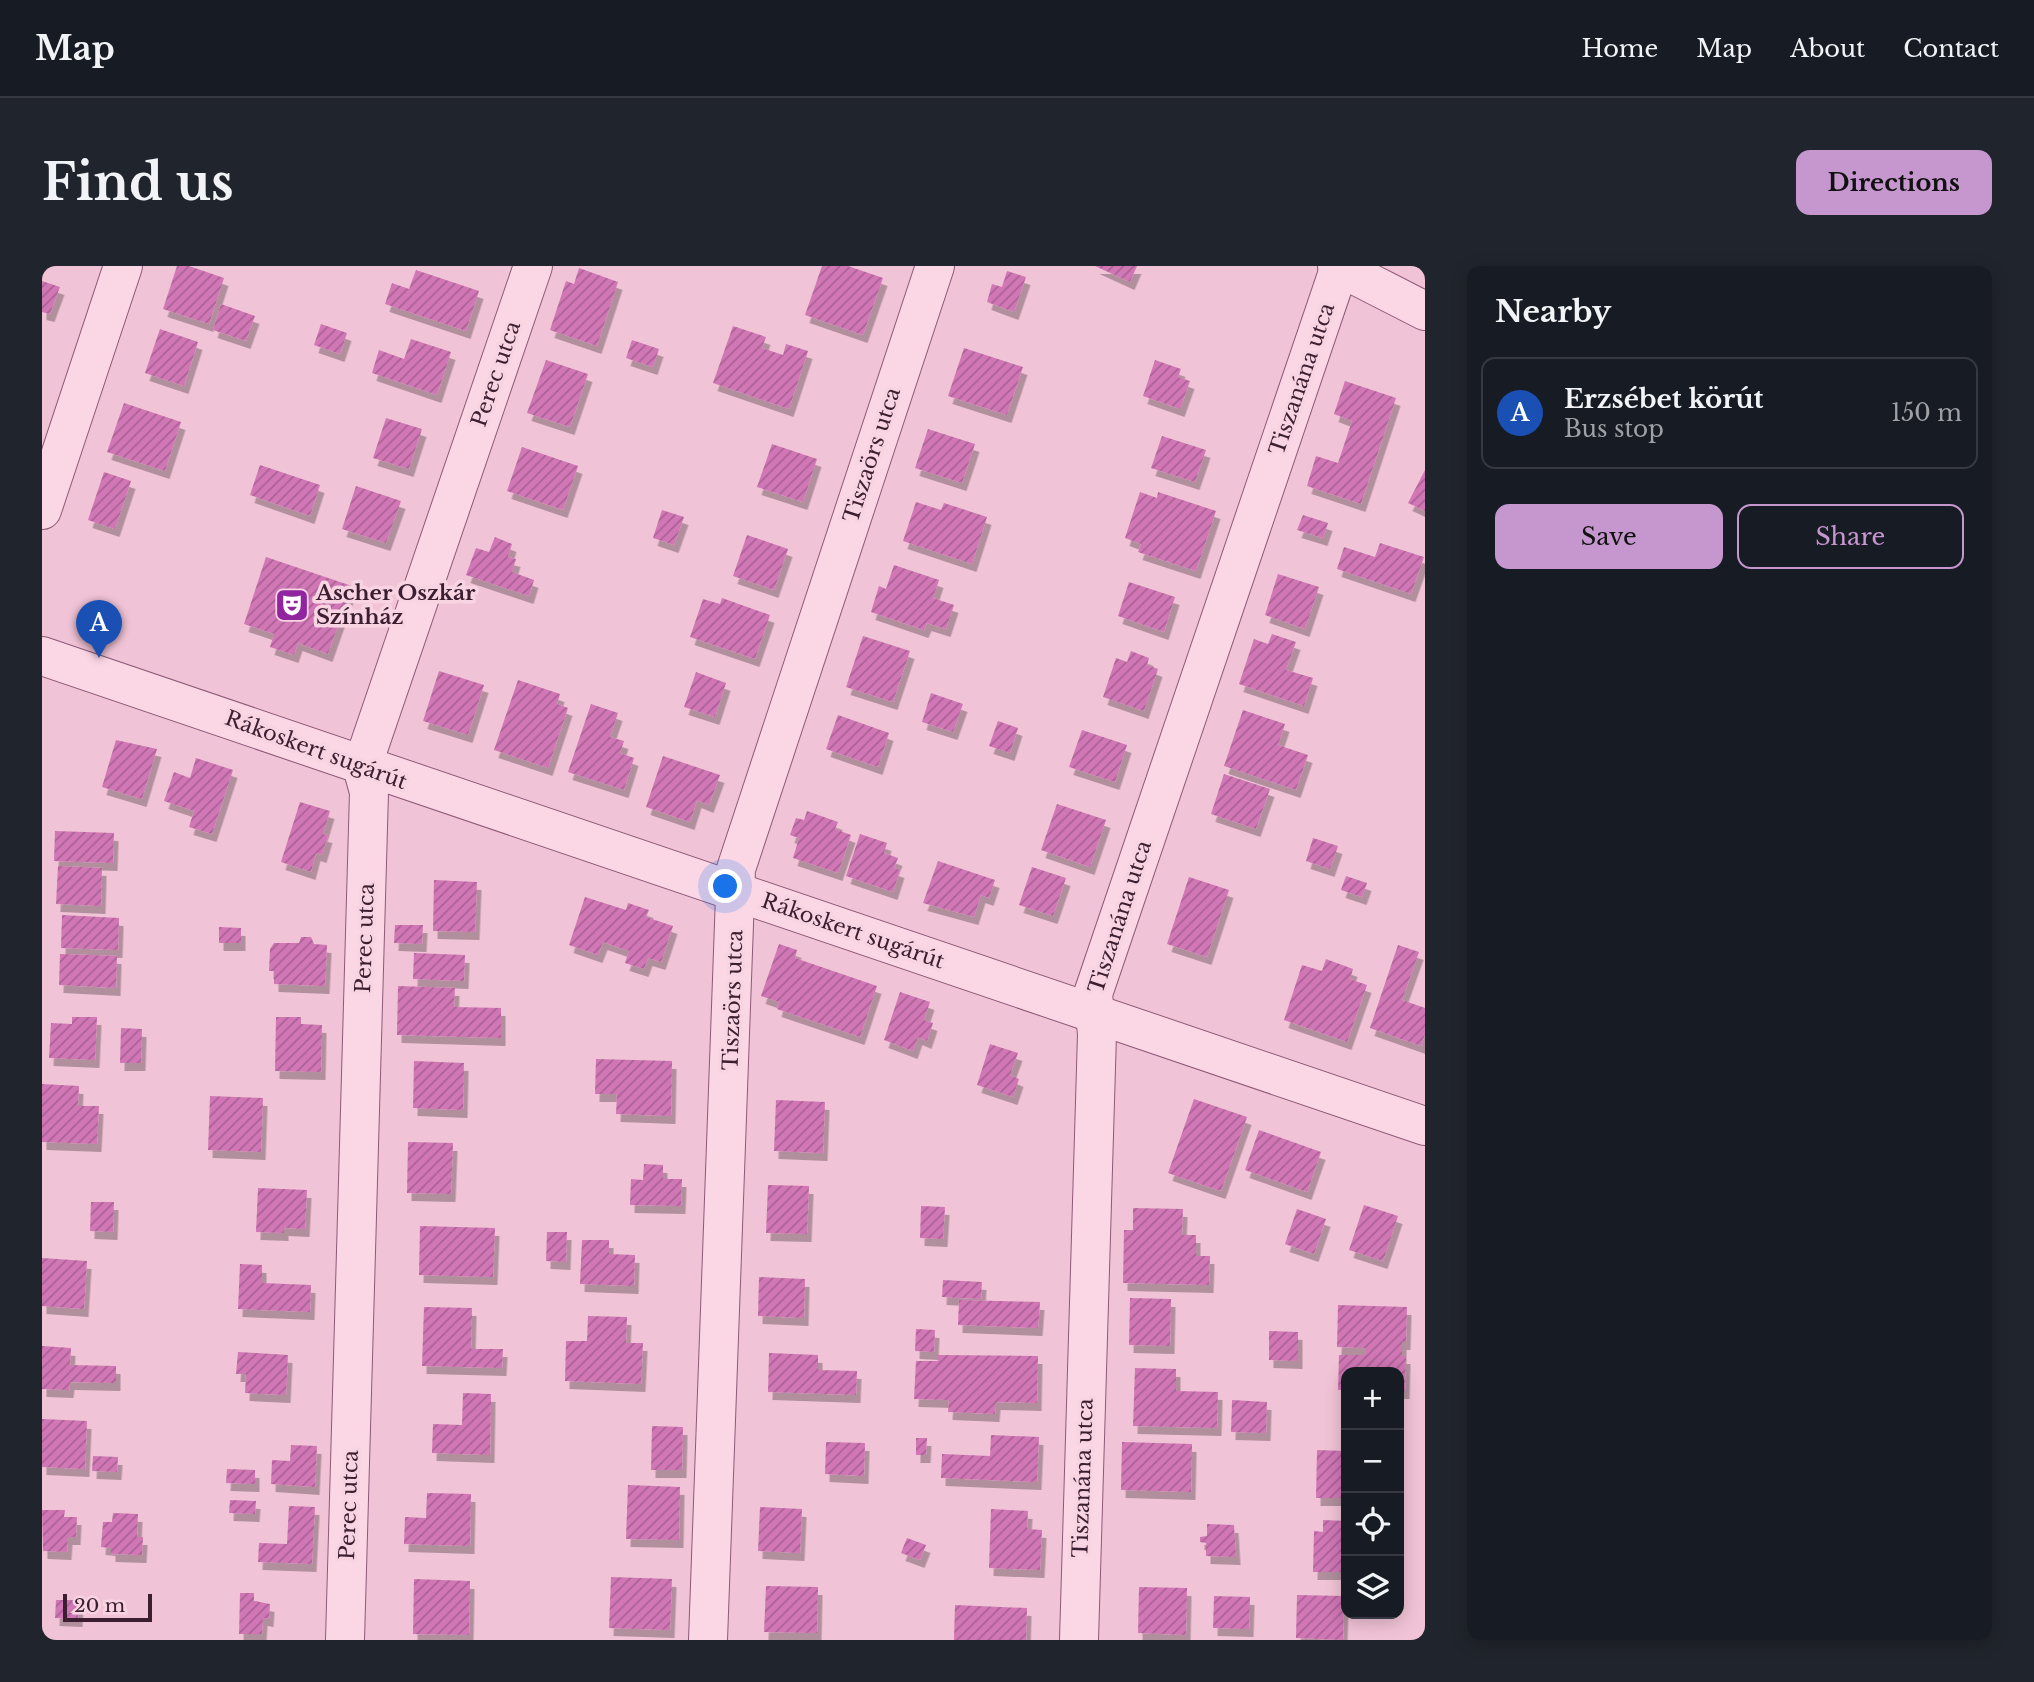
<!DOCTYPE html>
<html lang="en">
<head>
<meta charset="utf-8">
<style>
  body { margin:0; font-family:"Libre Baskerville",serif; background:#20242c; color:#f1f3f6 }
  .controls { position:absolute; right:21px; bottom:21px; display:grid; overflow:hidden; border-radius:14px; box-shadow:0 4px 18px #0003 }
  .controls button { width:63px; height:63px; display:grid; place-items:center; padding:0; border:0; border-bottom:2px solid #363941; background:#171b24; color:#f1f3f6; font:35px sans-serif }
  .scale { position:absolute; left:21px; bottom:18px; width:89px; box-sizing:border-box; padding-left:7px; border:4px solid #3c1e31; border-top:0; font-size:19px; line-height:24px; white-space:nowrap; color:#3c1e31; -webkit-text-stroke:5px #f8d4e2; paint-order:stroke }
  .you { position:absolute; left:684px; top:621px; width:24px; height:24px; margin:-18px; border:5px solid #fff; border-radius:50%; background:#1a73e8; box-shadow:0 0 0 10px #1a73e833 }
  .badge { display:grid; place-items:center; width:46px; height:46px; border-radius:50%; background:#c696cf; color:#fff; font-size:23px; font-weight:700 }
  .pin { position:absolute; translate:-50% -58px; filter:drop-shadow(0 2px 4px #0008) }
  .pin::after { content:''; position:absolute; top:37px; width:24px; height:21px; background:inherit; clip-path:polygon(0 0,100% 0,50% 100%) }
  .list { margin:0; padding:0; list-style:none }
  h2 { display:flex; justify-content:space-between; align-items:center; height:91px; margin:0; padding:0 28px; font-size:30px }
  h2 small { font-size:23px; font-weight:400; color:#9ea1a6 }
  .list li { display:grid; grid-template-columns:46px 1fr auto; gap:21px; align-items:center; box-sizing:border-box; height:112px; margin:0 14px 14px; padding:0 14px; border:2px solid #363941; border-radius:14px }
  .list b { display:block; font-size:26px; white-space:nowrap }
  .list p { margin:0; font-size:23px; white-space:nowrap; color:#9ea1a6 }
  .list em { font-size:23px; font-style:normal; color:#9ea1a6 }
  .actions { display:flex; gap:14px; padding:21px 28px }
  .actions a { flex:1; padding:16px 0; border:2px solid #c696cf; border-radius:14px; text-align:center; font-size:24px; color:#c696cf }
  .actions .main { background:#c696cf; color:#111 }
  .icon { flex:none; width:38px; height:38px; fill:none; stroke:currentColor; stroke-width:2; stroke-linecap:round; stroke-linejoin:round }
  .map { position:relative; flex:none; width:1383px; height:1374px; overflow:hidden; border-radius:14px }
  header { display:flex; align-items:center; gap:42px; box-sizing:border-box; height:98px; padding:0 35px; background:#171b24; border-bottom:2px solid #363941 }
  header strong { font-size:33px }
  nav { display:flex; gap:38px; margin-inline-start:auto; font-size:24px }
  .intro { display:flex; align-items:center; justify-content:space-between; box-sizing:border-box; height:168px; padding:0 42px }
  h1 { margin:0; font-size:49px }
  .button { padding:18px 32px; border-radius:14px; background:#c696cf; color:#111; font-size:24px; font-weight:700 }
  main { display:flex; gap:42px; padding:0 42px }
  aside { flex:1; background:#171b24; border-radius:14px; box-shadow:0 4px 18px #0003 }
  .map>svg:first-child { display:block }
  .building { fill:url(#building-hatch); filter:url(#shadow) }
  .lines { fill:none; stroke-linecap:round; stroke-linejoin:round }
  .minor-casing { stroke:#8d5977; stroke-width:40 }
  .minor { stroke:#fbd7e6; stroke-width:38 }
  .labels { text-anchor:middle; stroke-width:7; stroke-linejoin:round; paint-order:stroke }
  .street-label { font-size:21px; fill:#3c1e31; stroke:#f8d4e2 }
  .poi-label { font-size:21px; font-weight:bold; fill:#3c1e31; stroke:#f8d4e2; text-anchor:start }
</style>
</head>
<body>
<header>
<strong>Map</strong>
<nav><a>Home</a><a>Map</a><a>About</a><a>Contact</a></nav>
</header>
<div class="intro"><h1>Find us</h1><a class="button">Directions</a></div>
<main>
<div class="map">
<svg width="1383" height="1374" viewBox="0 0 1383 1374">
  <defs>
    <pattern id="building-hatch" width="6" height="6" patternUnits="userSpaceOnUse" patternTransform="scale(1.75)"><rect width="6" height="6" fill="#d177b6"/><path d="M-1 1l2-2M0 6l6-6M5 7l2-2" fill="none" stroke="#ab6195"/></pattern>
    <filter id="shadow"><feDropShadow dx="4.5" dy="8" stdDeviation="0" flood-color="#0004"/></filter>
  </defs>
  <rect width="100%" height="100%" fill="#f1c3d6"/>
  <g class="building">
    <polygon points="135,0 147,0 182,12 167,58 121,43"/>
    <polygon points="780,0 806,0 841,12 821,69 763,49"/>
    <polygon points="1053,0 1095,0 1088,16"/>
    <polygon points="537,2 576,16 555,80 508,64 524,15 532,18"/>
    <polygon points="374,4 437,25 424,65 343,38 350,17 367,23"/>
    <polygon points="965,5 984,11 972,46 945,36 950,18 960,21"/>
    <polygon points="0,15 18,21 8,48 0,46"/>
    <polygon points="179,38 213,50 204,75 171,64"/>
    <polygon points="279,58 305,67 298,88 272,79"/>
    <polygon points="691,60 724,71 720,82 741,89 744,78 766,85 747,143 671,117"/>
    <polygon points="118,63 156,76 142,120 103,107"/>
    <polygon points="369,73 409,86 395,129 330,107 337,84 362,93"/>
    <polygon points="590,74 617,83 611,101 584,92"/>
    <polygon points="922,82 981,101 965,149 906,130"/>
    <polygon points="504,94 546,108 528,161 485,147"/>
    <polygon points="1113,94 1139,103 1136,111 1148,115 1138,143 1101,130"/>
    <polygon points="1303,115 1354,132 1319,238 1265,220 1274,190 1296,197 1310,155 1292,148"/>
    <polygon points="82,137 139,156 123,205 65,186"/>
    <polygon points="344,152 380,163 367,203 331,192"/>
    <polygon points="886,163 933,178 920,217 873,202"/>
    <polygon points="1120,170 1164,184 1153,216 1109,202"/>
    <polygon points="730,178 775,193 761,236 715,221"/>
    <polygon points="480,181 536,200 521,244 465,225"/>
    <polygon points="218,199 278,219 268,250 208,229"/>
    <polygon points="1383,204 1383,245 1366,237"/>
    <polygon points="62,206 89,215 73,263 46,254"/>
    <polygon points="314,220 359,235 344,277 300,263"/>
    <polygon points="1098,226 1115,232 1116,226 1174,245 1154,305 1096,286 1099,278 1083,272"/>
    <polygon points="874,236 899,244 902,237 945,251 930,298 861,275"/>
    <polygon points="620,244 642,251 632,279 611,272"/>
    <polygon points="1261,249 1286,257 1281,272 1255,264"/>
    <polygon points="705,269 746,283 732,324 691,310"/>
    <polygon points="453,271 470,278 466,291 474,293 470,306 492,314 487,330 424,309 434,282 447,286"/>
    <polygon points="1338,277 1382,291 1369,328 1295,303 1302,281 1333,291"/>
    <polygon points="224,291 310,320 286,388 256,377 252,389 228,381 232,368 202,358"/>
    <polygon points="852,299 897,314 891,332 912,339 904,363 885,357 882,364 829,346 837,320 844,323"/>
    <polygon points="1236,308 1277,321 1263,363 1223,349"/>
    <polygon points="1087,316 1133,331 1122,366 1076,350"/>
    <polygon points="680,332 728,349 713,393 648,371 661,333 678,338"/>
    <polygon points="1230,368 1254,376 1244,404 1271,412 1262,440 1197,418 1212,373 1226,378"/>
    <polygon points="821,370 868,385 851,436 804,421"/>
    <polygon points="1089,385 1107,392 1105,399 1116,403 1102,445 1061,431 1074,392 1085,396"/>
    <polygon points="397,405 442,419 426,469 381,455"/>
    <polygon points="654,406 684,417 673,451 642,441"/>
    <polygon points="476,414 518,428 515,438 526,442 506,502 452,484"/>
    <polygon points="889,427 921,438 911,466 880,456"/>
    <polygon points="549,438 576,447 568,471 582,475 578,487 592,492 582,524 526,506"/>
    <polygon points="1201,444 1243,458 1236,479 1266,489 1254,524 1182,500"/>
    <polygon points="796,449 847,467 836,501 784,483"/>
    <polygon points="956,455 976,462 968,487 947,480"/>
    <polygon points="1040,464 1085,479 1073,516 1027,501"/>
    <polygon points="74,474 115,483 100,533 60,521"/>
    <polygon points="621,490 678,509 667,539 655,534 648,556 604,541"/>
    <polygon points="154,492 191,504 170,568 147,561 152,545 122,535 132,506 148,512"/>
    <polygon points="1182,508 1228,523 1214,563 1169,548"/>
    <polygon points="258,536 288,545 281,568 286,569 280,589 274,587 269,606 239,596"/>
    <polygon points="1015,538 1064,554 1048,601 999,584"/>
    <polygon points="765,545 796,556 793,563 809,569 796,607 751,592 757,572 748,569 754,552 762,554"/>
    <polygon points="13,565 72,567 71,597 12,595"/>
    <polygon points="818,568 845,577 842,587 856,592 852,602 858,604 851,626 804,610"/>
    <polygon points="1271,572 1296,580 1288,603 1264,595"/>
    <polygon points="896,595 953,614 947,632 939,629 932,651 881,637"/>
    <polygon points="16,600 60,602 59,640 14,638"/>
    <polygon points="990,601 1024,612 1011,650 977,639"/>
    <polygon points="1304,610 1325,617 1320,631 1299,624"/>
    <polygon points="1147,611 1187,624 1165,691 1125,678"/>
    <polygon points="392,614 435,616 433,666 391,665"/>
    <polygon points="543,631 584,644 586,637 607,644 604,651 631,660 619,696 606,692 602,703 583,697 587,685 561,676 556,689 527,679"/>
    <polygon points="20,649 77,652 76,684 19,682"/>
    <polygon points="353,659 381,659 380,678 352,677"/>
    <polygon points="177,661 199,662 199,677 177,677"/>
    <polygon points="259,671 269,671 272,678 285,679 283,720 232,718 232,705 227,705 228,683 232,677 257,677"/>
    <polygon points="737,678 755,684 753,692 835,720 818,771 735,743 737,736 719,730"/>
    <polygon points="1356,679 1377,686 1360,734 1383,742 1383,768 1379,780 1328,762"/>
    <polygon points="372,687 423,689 422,715 371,713"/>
    <polygon points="18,688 75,690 74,722 17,719"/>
    <polygon points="1284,693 1311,703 1308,713 1325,719 1305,776 1242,754 1260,699 1280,705"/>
    <polygon points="356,720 413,722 412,741 459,742 459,772 355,769"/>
    <polygon points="858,726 888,736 882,754 891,757 885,775 876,771 871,785 842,774"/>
    <polygon points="30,751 55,751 53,794 7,792 9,757 30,758"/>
    <polygon points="234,751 259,751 259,758 280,759 279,806 233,805"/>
    <polygon points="79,762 100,763 99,797 78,797"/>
    <polygon points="948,778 976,787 968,809 977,813 971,831 935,819"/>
    <polygon points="554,793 630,795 629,850 574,848 575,828 553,828"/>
    <polygon points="372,795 422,797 421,844 371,842"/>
    <polygon points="0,818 37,820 36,840 57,840 55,878 0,876"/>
    <polygon points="168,830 221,832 219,886 166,884"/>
    <polygon points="1152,833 1205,851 1179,925 1126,907"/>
    <polygon points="734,834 783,836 781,887 732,885"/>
    <polygon points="1217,864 1279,886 1265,926 1203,904"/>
    <polygon points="366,876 411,877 409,928 365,927"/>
    <polygon points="602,898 621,899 621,913 640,913 639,940 588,939 589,913 601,914"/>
    <polygon points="726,919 767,920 765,968 724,967"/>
    <polygon points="216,922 265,924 263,963 242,962 242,967 214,966"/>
    <polygon points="49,936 72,936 71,966 48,965"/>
    <polygon points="1322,939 1356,950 1341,995 1307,984"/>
    <polygon points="879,940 903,941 901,973 878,972"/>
    <polygon points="1091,942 1141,943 1140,969 1154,969 1154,990 1168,990 1167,1019 1081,1017 1082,964 1091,964"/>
    <polygon points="1255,943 1284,953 1272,988 1243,978"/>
    <polygon points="378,960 453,962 451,1011 377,1009"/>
    <polygon points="505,966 525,966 524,996 504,995"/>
    <polygon points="540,974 567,974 567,988 593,989 592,1020 538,1018"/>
    <polygon points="0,992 45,995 42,1043 0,1040"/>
    <polygon points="198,998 220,999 220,1017 269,1019 268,1046 196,1043"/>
    <polygon points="717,1011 763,1013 762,1052 716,1050"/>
    <polygon points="901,1014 940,1016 939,1033 900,1031"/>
    <polygon points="1088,1032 1129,1033 1128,1080 1087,1079"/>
    <polygon points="917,1034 998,1036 996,1062 916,1059"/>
    <polygon points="1296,1039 1365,1041 1364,1076 1360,1076 1360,1090 1364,1090 1363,1125 1357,1125 1357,1106 1304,1106 1304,1124 1296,1124 1297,1089 1324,1089 1324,1082 1295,1081"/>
    <polygon points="382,1041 430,1042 429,1083 461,1083 460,1102 380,1100"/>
    <polygon points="546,1050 585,1051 584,1077 601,1077 599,1118 523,1115 524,1075 545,1075"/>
    <polygon points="874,1063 893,1064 892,1086 873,1085"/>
    <polygon points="1227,1065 1256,1066 1256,1095 1227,1094"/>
    <polygon points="0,1080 29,1082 28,1099 74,1100 74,1117 28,1116 27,1124 0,1123"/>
    <polygon points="196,1086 246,1089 244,1129 203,1127 204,1108 194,1108"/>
    <polygon points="727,1087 776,1089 776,1104 815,1105 814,1129 726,1126"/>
    <polygon points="896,1089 996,1090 995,1137 954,1136 953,1148 906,1146 907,1134 872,1133 874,1095 896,1095"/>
    <polygon points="1093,1102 1134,1103 1134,1125 1176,1126 1175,1162 1091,1160"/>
    <polygon points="421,1127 449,1128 448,1189 390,1187 391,1158 420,1159"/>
    <polygon points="1190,1134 1225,1136 1224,1167 1189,1166"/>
    <polygon points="0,1153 45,1155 43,1203 0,1201"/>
    <polygon points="610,1160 641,1161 640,1204 609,1204"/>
    <polygon points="949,1169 997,1171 995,1216 899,1212 900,1188 948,1190"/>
    <polygon points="874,1172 885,1172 884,1189 874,1189"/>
    <polygon points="784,1176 823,1177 822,1210 783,1208"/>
    <polygon points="1080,1176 1150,1178 1149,1226 1079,1224"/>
    <polygon points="249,1179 275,1180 273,1221 229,1218 230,1194 248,1195"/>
    <polygon points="1275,1184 1304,1185 1304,1232 1274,1232"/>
    <polygon points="51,1190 76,1191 75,1206 50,1205"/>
    <polygon points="185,1203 213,1204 213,1218 184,1217"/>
    <polygon points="586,1219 638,1221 637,1274 584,1273"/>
    <polygon points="385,1227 429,1228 428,1280 362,1278 363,1251 384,1252"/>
    <polygon points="188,1234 214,1235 213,1248 187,1247"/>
    <polygon points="247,1240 273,1241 270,1298 216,1296 217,1277 245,1278"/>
    <polygon points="718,1241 760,1243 758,1287 716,1285"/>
    <polygon points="949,1243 986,1245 985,1263 1000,1264 998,1304 947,1302"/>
    <polygon points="0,1244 23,1244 22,1251 35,1251 34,1271 26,1271 25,1286 1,1285"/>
    <polygon points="71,1247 96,1248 95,1271 101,1271 100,1289 69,1288 69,1282 59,1281 61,1256 70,1256"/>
    <polygon points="1281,1254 1304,1255 1304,1306 1271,1306 1272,1265 1281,1266"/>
    <polygon points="1165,1258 1192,1259 1194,1291 1164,1290 1164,1277 1158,1276 1158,1271 1165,1270"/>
    <polygon points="865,1272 884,1279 878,1294 859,1287"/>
    <polygon points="569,1311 630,1313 628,1364 567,1362"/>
    <polygon points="372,1313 428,1315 427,1369 371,1368"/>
    <polygon points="724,1320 776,1321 775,1367 722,1366"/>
    <polygon points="1097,1321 1145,1322 1144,1369 1096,1367"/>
    <polygon points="198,1327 212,1327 212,1335 228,1338 227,1353 221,1352 220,1368 197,1368"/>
    <polygon points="1255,1329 1302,1330 1301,1374 1254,1372"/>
    <polygon points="1172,1330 1208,1331 1207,1363 1171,1362"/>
    <polygon points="14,1334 37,1334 36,1353 13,1352"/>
    <polygon points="913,1339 985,1342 984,1374 912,1374"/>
  </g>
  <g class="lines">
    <g class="minor-casing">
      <g id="minor">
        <polyline points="1295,0 1383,45"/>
        <polyline points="0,244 81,0"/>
        <polyline points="0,390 1383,860"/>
        <polyline points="303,1374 327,526 320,501 491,0"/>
        <polyline points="666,1374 694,603 893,0"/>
        <polyline points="1037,1374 1055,768 1051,728 1298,0"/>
      </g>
    </g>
    <use href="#minor" class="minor"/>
  </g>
  <defs>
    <g id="theatre-square" transform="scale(1.75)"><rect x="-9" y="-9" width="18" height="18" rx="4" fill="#9125a0" stroke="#f8d4e2"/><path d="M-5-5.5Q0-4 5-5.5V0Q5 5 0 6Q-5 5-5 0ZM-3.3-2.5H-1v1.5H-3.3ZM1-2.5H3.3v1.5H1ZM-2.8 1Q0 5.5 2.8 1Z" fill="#fff"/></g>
  </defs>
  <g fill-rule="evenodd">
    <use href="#theatre-square" x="250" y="339"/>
  </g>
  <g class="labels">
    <g class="street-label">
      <text transform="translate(454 108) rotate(-71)" y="7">Perec utca</text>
      <text transform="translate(1260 113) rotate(-71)" y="7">Tiszanána utca</text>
      <text transform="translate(830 189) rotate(-72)" y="7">Tiszaörs utca</text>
      <text transform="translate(274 484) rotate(20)" y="7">Rákoskert sugárút</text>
      <text transform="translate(1078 651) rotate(-72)" y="7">Tiszanána utca</text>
      <text transform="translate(811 665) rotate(19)" y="7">Rákoskert sugárút</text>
      <text transform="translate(323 672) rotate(-88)" y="7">Perec utca</text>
      <text transform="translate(691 734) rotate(-88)" y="7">Tiszaörs utca</text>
      <text transform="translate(1041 1212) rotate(-88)" y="7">Tiszanána utca</text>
      <text transform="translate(307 1239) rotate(-88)" y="7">Perec utca</text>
    </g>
    <g class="poi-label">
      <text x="274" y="334">Ascher Oszkár<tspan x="274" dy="24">Színház</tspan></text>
    </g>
  </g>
</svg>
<div class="controls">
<button>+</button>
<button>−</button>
<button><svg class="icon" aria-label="locate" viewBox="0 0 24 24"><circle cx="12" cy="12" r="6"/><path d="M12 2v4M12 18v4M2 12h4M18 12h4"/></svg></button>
<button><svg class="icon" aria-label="layers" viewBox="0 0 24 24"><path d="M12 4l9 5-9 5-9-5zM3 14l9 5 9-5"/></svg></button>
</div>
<div class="scale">20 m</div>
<div class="you"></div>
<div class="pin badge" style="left:57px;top:392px;background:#1a4fb4">A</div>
</div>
<aside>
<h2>Nearby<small></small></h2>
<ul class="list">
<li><span class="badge" style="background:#1a4fb4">A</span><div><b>Erzsébet körút</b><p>Bus stop</p></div><em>150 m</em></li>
</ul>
<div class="actions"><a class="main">Save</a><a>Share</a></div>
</aside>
</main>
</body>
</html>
